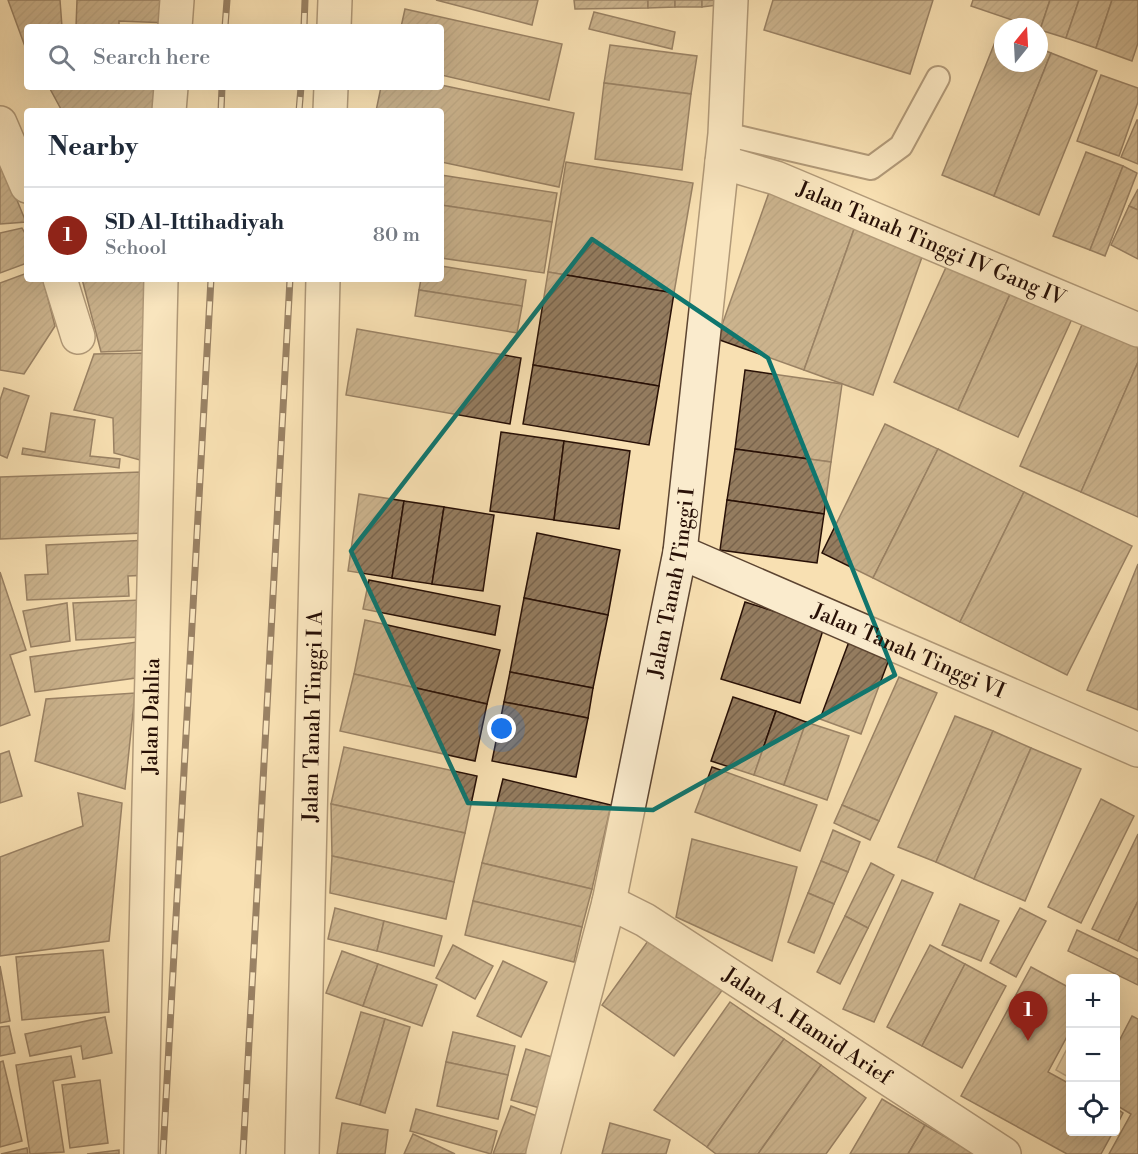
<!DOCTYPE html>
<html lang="en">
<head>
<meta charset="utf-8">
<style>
  body { margin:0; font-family:"Libre Bodoni",serif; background:#f2f2f3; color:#1f2937 }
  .controls { position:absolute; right:18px; bottom:18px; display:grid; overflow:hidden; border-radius:6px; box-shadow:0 6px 24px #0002 }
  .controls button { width:54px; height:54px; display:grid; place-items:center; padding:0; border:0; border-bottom:2px solid #e0e1e3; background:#fff; color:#1f2937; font:30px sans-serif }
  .compass { position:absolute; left:994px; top:18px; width:54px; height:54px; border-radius:50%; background:#fff; box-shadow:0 6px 24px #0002; rotate:18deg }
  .you { position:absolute; left:502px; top:729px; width:21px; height:21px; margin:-15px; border:4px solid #fff; border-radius:50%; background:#1a73e8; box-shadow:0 0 0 9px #1a73e833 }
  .badge { display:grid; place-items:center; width:39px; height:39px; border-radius:50%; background:#8f2418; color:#fff; font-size:20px; font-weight:700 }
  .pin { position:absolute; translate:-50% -50px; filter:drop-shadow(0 2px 3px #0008) }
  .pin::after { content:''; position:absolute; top:32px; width:21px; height:18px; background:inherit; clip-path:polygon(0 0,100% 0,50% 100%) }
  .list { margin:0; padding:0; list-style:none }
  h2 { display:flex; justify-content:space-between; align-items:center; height:78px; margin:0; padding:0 24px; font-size:26px }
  h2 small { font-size:20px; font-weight:400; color:#747a83 }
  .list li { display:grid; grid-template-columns:39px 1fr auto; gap:18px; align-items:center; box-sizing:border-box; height:96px; padding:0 24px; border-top:2px solid #e0e1e3 }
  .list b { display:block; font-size:22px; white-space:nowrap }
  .list p { margin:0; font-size:20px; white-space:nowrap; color:#747a83 }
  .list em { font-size:20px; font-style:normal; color:#747a83 }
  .icon { flex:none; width:33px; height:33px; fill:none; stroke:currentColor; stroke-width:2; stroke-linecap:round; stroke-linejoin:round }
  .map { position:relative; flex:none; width:1138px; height:1154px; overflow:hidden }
  .search { position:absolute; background:#fff; box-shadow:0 6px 24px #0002; left:24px; top:24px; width:420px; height:66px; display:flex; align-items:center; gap:15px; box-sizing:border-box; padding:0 21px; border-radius:6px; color:#747a83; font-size:22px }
  .panel { position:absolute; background:#fff; box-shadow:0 6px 24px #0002; left:24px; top:108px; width:420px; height:174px; border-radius:6px }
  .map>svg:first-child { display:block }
  .grass { fill:#d5bd95; stroke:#7e664e; stroke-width:1.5 }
  .building { fill:url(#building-hatch); stroke:#281006; stroke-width:1.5 }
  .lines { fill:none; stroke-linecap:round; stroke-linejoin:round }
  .service-casing { stroke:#5c4431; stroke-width:26 }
  .minor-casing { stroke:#5c4431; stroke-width:36 }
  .tertiary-casing { stroke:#5c4431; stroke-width:36 }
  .service { stroke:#faebcd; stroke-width:22 }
  .minor { stroke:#faebcd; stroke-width:33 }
  .tertiary { stroke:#faebcd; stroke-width:33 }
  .rail-casing { stroke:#281006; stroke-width:7 }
  .rail { stroke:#faebcd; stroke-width:4.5; stroke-dasharray:14; stroke-linecap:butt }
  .marked { fill:none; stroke:#0f766e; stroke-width:4.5; stroke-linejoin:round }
  .labels { text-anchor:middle; stroke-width:4.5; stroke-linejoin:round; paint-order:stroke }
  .street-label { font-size:21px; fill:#281006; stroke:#faebcd }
</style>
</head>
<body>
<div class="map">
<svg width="1138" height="1154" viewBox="0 0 1138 1154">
  <defs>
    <pattern id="building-hatch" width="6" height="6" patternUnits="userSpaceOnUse" patternTransform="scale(1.5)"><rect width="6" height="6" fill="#947c5f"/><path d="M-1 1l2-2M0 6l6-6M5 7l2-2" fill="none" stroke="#79644c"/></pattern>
  </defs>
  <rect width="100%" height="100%" fill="#f8e0b2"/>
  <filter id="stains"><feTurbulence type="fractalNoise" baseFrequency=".00333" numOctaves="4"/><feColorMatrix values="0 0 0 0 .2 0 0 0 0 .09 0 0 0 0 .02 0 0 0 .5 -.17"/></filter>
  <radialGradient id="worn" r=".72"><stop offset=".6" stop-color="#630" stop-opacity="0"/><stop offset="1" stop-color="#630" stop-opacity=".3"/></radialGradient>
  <polygon class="grass" points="1070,1043 1070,1078 1056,1070"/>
  <g class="building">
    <polygon points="8,0 60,0 62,27 27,27 27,52"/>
    <polygon points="77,0 169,0 169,23 119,21 119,27 76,27"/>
    <polygon points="436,0 538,0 532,25"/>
    <polygon points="574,0 648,0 648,8 575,9"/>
    <polygon points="648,0 675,0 675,7 648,8"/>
    <rect x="675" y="0" width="27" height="7"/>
    <polygon points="702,0 726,0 726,4 702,7"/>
    <polygon points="773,0 933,0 910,74 764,30"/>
    <polygon points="973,0 1050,0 1040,30 1039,27 1033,27 971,6"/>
    <polygon points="1050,0 1079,0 1066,38 1040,30"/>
    <polygon points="1079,0 1112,0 1096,48 1066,38"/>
    <polygon points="1112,0 1138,0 1138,43 1132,61 1096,48"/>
    <polygon points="405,9 562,44 549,100 441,75 441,27 401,27"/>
    <polygon points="594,12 675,32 672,49 589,29"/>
    <polygon points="999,32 1003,34 1003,63 1039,63 1039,48 1051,53 994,196 942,175"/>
    <polygon points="610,45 697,56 691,94 604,83"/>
    <polygon points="1051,53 1097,71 1039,215 994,196"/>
    <polygon points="1101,75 1138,88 1138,102 1119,156 1077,141"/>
    <polygon points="604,83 691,94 682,170 595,159"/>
    <polygon points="441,85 574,113 559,187 441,162 441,111 376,111 381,87 441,87"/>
    <polygon points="49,87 158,87 160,111 62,111"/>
    <polygon points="1137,120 1138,120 1138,164 1121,157"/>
    <polygon points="1086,152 1123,166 1090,250 1053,236"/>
    <polygon points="0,159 26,222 0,224"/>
    <polygon points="566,162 693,183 674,293 548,272"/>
    <polygon points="1123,166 1137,173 1105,256 1090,250"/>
    <polygon points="441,175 557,193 552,222 441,205"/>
    <polygon points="771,187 858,218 804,370 717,339"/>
    <polygon points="1138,189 1138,210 1129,206"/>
    <polygon points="441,205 552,222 544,273 441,258"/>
    <polygon points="1129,206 1138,210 1138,259 1111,245"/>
    <polygon points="858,218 927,243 873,395 804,370"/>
    <polygon points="22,228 27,237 27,263 0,273 0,233"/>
    <polygon points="952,254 1016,281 958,410 894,382"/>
    <polygon points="441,266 526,280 522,306 419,290 421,279 441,279"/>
    <polygon points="548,272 674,293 659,386 533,365"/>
    <polygon points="27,273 27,279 43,279 55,326 24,374 0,370 0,283"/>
    <polygon points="82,279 148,279 151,350 101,352"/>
    <polygon points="1016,281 1077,308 1018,437 958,410"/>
    <polygon points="419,290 522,306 517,333 415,316"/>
    <polygon points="1088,311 1138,333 1138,362 1081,492 1020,466"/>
    <polygon points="357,329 521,358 510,424 346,395"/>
    <polygon points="146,353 144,461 114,453 113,418 74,410 94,354"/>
    <polygon points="1138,362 1138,517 1081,492"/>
    <polygon points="533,365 659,386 649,445 523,424"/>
    <polygon points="745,370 842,384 831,462 735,449"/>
    <polygon points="4,388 29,396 7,458 0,455 0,400"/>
    <polygon points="51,413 95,420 90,456 120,459 119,468 22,454 23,448 45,452"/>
    <polygon points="885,424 938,449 873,578 822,553"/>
    <polygon points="501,432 564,441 554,520 490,511"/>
    <polygon points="564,441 630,451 619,529 554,520"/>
    <polygon points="735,449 831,462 824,514 727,500"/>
    <polygon points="938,449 1024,492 960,622 873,578"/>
    <polygon points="141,472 144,533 0,539 0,477"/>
    <polygon points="1024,492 1132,546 1067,675 960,622"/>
    <polygon points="359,494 404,501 392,578 348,571"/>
    <polygon points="727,500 824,514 817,563 720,550"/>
    <polygon points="404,501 444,507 432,584 392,578"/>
    <polygon points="444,507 494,515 483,591 432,584"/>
    <polygon points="537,533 620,550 608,615 524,598"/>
    <polygon points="149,540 151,575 128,576 129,596 27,600 25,575 48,574 46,545"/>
    <polygon points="1138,564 1138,710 1087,690"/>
    <polygon points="0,572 26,650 10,655 30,715 0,726"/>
    <polygon points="369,580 500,606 495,635 363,609"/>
    <polygon points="524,598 608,615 593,688 510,672"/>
    <polygon points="141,600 142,637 76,640 73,603"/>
    <polygon points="745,602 824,627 800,703 721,679"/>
    <polygon points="67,603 70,641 31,647 23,611"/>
    <polygon points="365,620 500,650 487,704 354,674"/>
    <polygon points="850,639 891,654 861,734 820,719"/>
    <polygon points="144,641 150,676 35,692 30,657"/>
    <polygon points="510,672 593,688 588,718 504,702"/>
    <polygon points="354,674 487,704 475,761 340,731"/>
    <polygon points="899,677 937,693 879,821 842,805"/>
    <polygon points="135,693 125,789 35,761 46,699"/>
    <polygon points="733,697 776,711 754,775 711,761"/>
    <polygon points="504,702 588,718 576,777 492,761"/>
    <polygon points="776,711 806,722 784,785 754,775"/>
    <polygon points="955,716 993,731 936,862 898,847"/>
    <polygon points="806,722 849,736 827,800 784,785"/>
    <polygon points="993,731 1031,748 974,879 936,862"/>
    <polygon points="344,747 477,776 465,833 331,804"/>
    <polygon points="1031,748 1081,769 1025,901 974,879"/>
    <polygon points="9,751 22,796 0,803 0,754"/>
    <polygon points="712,767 817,805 800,851 695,812"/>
    <polygon points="503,779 611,805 592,889 482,863"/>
    <polygon points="78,793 122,803 109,941 0,956 0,857 83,826"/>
    <polygon points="1101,799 1134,816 1081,923 1048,907"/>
    <polygon points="331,804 465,833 454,882 332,856"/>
    <polygon points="842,805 879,821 870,840 834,823"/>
    <polygon points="833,830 860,842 848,872 821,861"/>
    <polygon points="1138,834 1138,901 1118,941 1092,929"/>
    <polygon points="692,839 797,867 772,961 676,917"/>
    <polygon points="332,856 454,882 446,919 330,893"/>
    <polygon points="821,861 848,872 834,904 808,893"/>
    <polygon points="482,863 592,889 582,927 473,901"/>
    <polygon points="871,863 894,875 868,928 845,916"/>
    <polygon points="902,880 933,893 874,1022 843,1009"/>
    <polygon points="808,893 834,904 814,953 788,942"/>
    <polygon points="473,901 582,927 574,962 465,935"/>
    <polygon points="1138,901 1138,951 1118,941"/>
    <polygon points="960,904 999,921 981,961 942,945"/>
    <polygon points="335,908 384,921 377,951 328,939"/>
    <polygon points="1020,908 1046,921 1016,977 990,963"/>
    <polygon points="845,916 868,928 840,984 817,972"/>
    <polygon points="384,921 442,936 434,966 377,951"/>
    <polygon points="1077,930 1138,959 1138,985 1068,951"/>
    <polygon points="653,934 726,985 674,1056 602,1005"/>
    <polygon points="453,945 493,966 475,999 436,978"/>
    <polygon points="930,945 965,964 922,1046 887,1027"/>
    <polygon points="103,950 109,1012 22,1020 16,957"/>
    <polygon points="342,951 378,964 363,1006 326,993"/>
    <polygon points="503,961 547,982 521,1037 477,1016"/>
    <polygon points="378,964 437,985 422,1026 363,1006"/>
    <polygon points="965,964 1006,986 962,1068 922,1046"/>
    <polygon points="0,966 10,1021 0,1023"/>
    <polygon points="1031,967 1070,988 1070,1031 1048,1072 1070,1084 1070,1132 1113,1132 1101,1154 1067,1154 961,1096"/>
    <polygon points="730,1002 784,1039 707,1147 654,1110"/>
    <polygon points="361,1012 385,1019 360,1105 336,1098"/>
    <polygon points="1132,1016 1138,1019 1138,1154 1109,1154 1131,1114 1116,1105 1116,1047"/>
    <polygon points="105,1017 112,1053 83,1059 81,1046 30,1056 25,1034"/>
    <polygon points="385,1019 410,1027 385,1113 360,1105"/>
    <polygon points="9,1026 15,1053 0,1056 0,1027"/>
    <polygon points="453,1032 515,1046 508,1075 446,1062"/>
    <polygon points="784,1039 821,1065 758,1154 716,1154 707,1147"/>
    <polygon points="526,1049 555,1058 540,1108 511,1100"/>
    <polygon points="71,1056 75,1077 53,1081 64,1152 30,1154 16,1065"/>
    <polygon points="3,1061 22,1141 0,1147 0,1062"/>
    <polygon points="446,1062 508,1075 498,1119 437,1106"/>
    <polygon points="821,1065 866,1098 826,1154 758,1154"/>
    <polygon points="100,1080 108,1143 70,1148 62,1085"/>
    <polygon points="882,1099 925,1125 908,1154 850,1154"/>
    <polygon points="511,1106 542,1118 528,1154 493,1154"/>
    <polygon points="1116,1108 1123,1113 1116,1127"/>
    <polygon points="416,1109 497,1131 491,1154 410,1131"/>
    <polygon points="342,1123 388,1130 385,1154 337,1154"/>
    <polygon points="610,1123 670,1140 666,1154 602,1154"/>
    <polygon points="925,1125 975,1154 908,1154"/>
    <polygon points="413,1134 455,1154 404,1154"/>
    <polygon points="27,1148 28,1154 1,1154"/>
    <polygon points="119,1150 119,1154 87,1154"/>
  </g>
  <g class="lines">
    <g class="service-casing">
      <polyline id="service" points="725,134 871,168 901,146 938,78"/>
    </g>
    <g class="minor-casing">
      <g id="minor">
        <polyline points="175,27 177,0"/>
        <polyline points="334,27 335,0"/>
        <polyline points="169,111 171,87"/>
        <polyline points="330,111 331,87"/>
        <polyline points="0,123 27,186"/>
        <path id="s1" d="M722,162l54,16 362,152"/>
        <polyline points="60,279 78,337"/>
        <path id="s2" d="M680,552l458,198"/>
        <path id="s3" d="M609,902l36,18 359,234"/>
        <path id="s4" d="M141,1154l20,-875"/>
        <path id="s5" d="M302,1154l21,-875"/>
      </g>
    </g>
    <g class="tertiary-casing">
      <g id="tertiary">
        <path id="s6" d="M543,1154l66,-252 71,-350 45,-418 6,-134"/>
      </g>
    </g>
    <use href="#service" class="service"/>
    <use href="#minor" class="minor"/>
    <use href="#tertiary" class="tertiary"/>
    <g class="rail-casing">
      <g id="rail">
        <polyline points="225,27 227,0"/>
        <polyline points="304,27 305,0"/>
        <polyline points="221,111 222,87"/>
        <polyline points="299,111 301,87"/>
        <polyline points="163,1154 211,279"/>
        <polyline points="243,1154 290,279"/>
      </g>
    </g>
    <use href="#rail" class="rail"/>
  </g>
  <path d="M0 0H1138V1154H0ZM592,239l176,119 127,317 -242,135 -185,-7 -117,-252z" fill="#f8e0b2" fill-opacity=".55" fill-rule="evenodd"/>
  <path class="marked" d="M592,239l176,119 127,317 -242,135 -185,-7 -117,-252z"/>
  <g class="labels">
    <g class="street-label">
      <text dy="7" stroke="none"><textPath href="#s1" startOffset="225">Jalan Tanah Tinggi IV Gang IV</textPath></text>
      <text dy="7" stroke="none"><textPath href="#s6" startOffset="586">Jalan Tanah Tinggi I</textPath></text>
      <text dy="7" stroke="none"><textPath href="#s2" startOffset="249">Jalan Tanah Tinggi VI</textPath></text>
      <text dy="7" stroke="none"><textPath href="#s4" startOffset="438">Jalan Dahlia</textPath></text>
      <text dy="7" stroke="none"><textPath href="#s5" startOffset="438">Jalan Tanah Tinggi I A</textPath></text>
      <text dy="7" stroke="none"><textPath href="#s3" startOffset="234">Jalan A. Hamid Arief</textPath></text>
    </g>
  </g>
  <rect width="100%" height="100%" filter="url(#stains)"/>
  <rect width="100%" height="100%" fill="url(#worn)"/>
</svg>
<div class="controls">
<button>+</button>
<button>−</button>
<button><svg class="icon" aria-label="locate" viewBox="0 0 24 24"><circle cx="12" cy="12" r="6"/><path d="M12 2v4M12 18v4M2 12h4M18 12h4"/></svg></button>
</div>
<svg class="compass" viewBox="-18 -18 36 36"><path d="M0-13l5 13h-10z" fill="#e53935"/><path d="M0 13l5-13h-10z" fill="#747a83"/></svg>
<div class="you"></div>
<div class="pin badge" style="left:1028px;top:1041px">1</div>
<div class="search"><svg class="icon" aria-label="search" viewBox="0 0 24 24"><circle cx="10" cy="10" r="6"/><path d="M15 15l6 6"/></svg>Search here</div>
<section class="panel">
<h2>Nearby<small></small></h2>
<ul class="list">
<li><span class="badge">1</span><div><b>SD Al-Ittihadiyah</b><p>School</p></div><em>80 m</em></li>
</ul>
</section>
</div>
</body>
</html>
